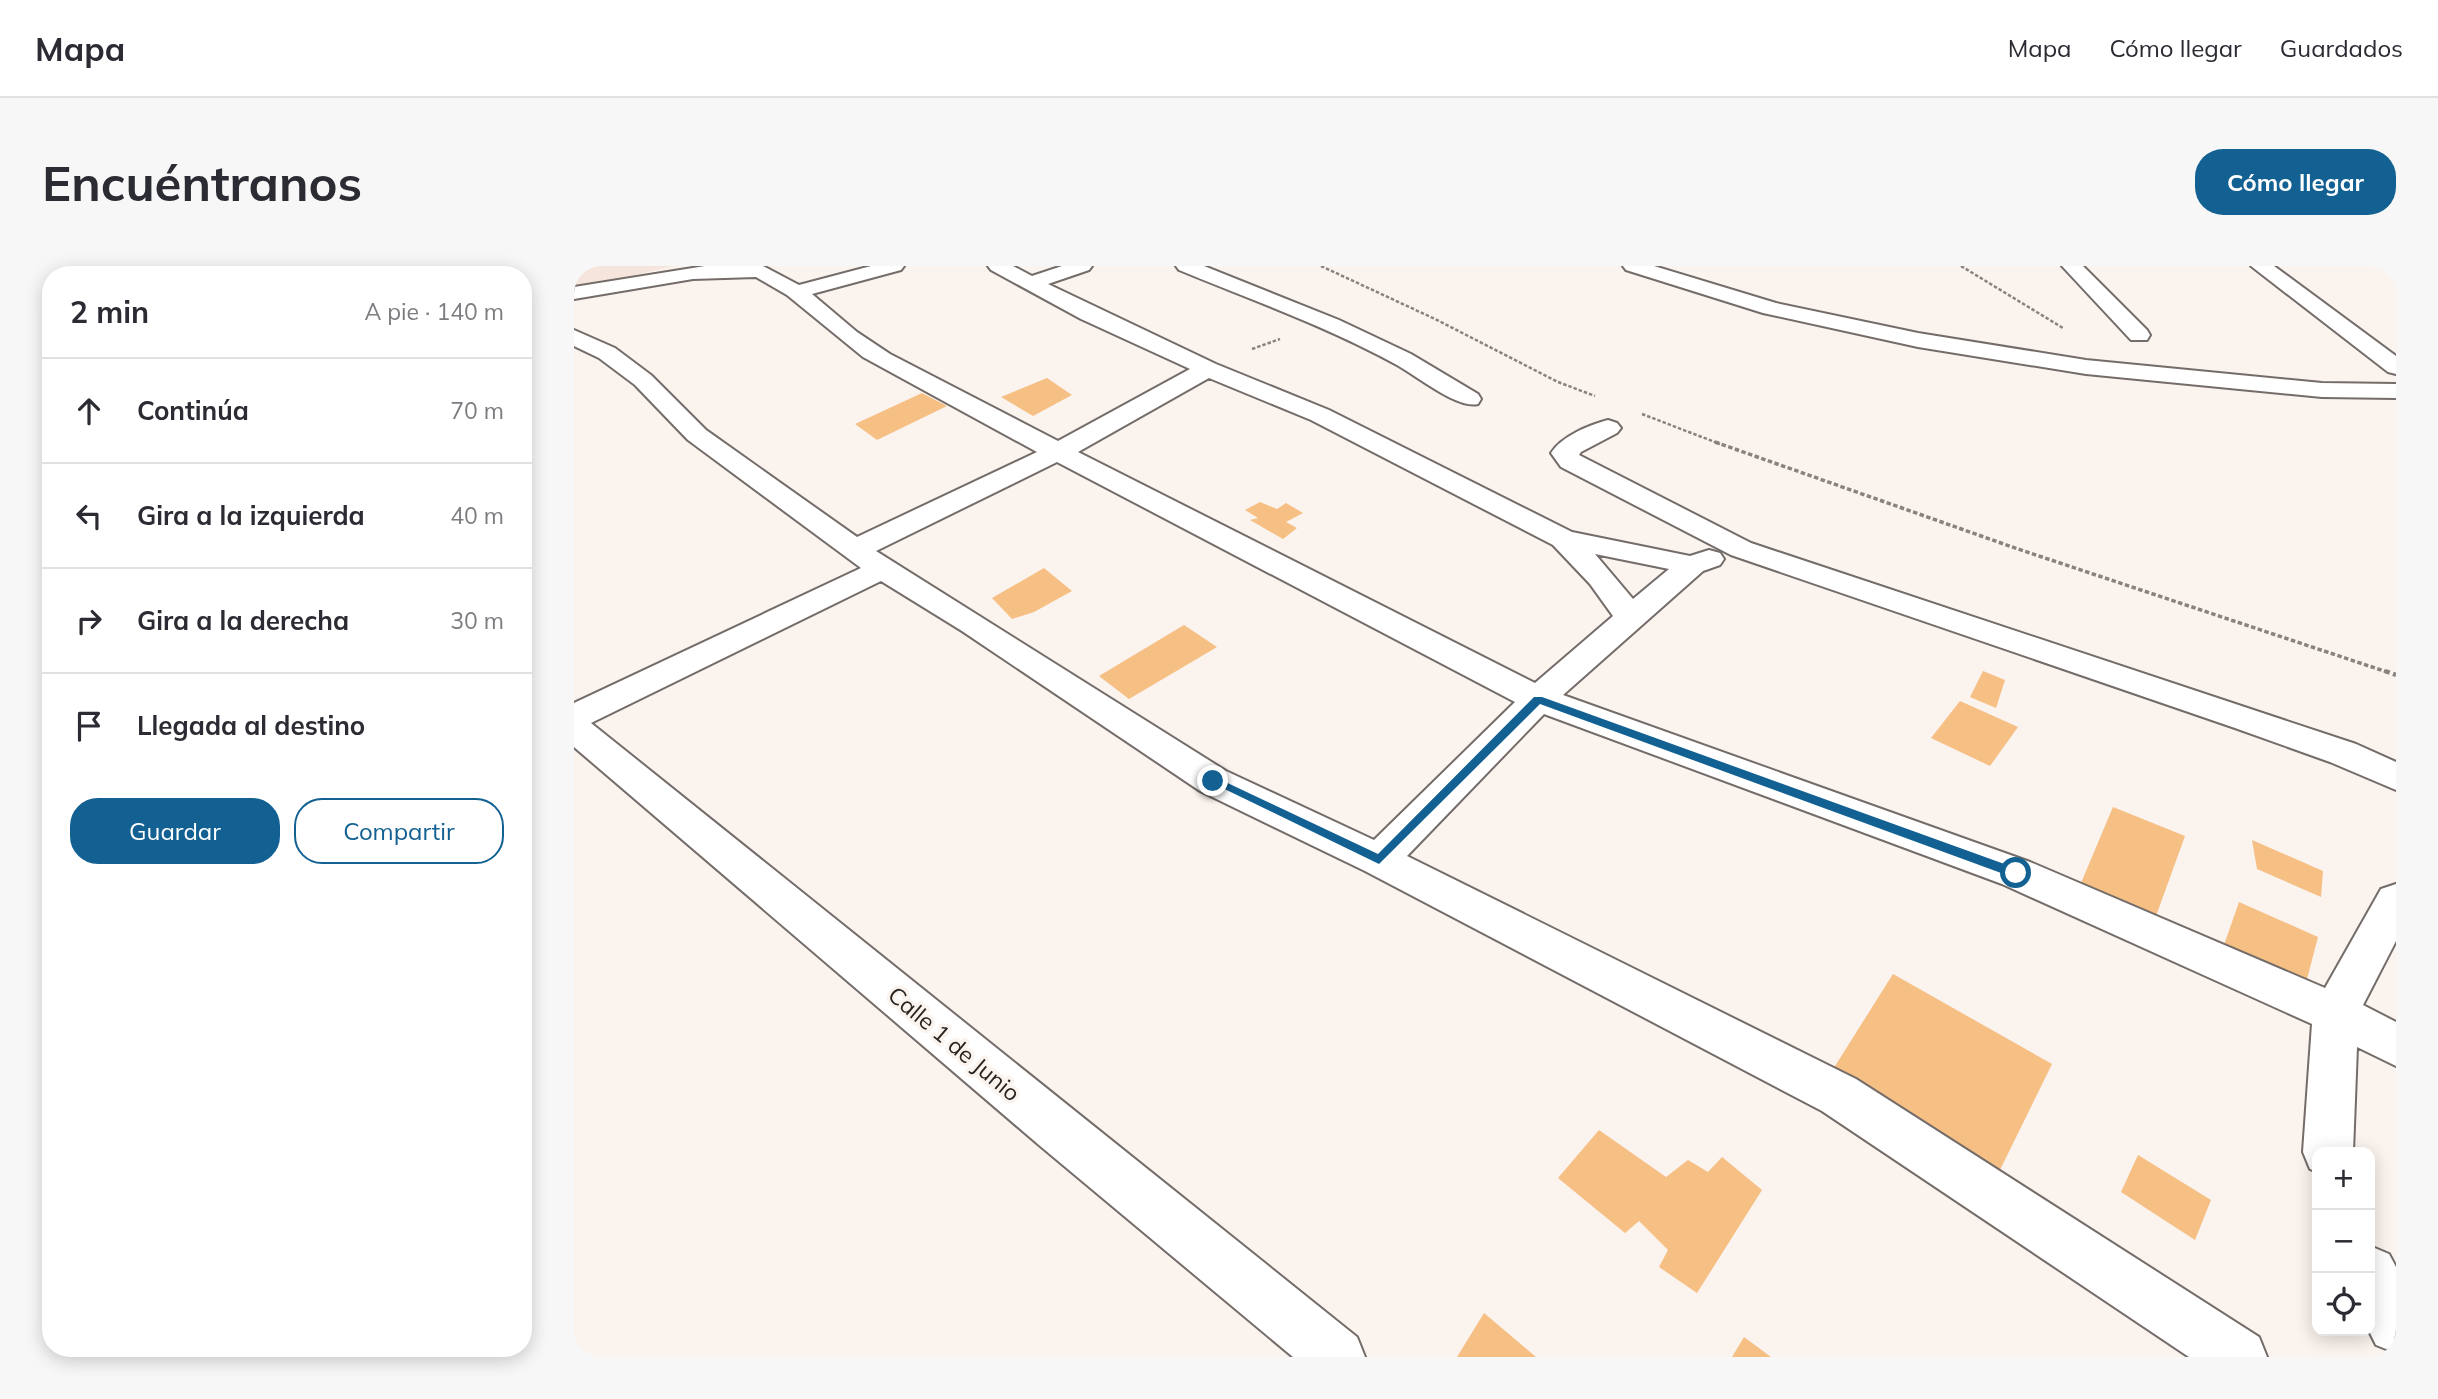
<!DOCTYPE html>
<html lang="es">
<head>
<meta charset="utf-8">
<style>
  body { margin:0; font-family:Mulish,sans-serif; background:#f7f7f7; color:#2b2b33 }
  .controls { position:absolute; right:21px; bottom:21px; display:grid; overflow:hidden; border-radius:14px; box-shadow:0 4px 18px #0003 }
  .controls button { width:63px; height:63px; display:grid; place-items:center; padding:0; border:0; border-bottom:2px solid #e1e1e2; background:#fff; color:#2b2b33; font:35px sans-serif }
  .stop { position:absolute; width:21px; height:21px; margin:-16px; border:5px solid #136193; border-radius:50%; background:#fff }
  .stop.end { background:#136193; border-color:#fff; box-shadow:0 2px 7px #0008 }
  .list { margin:0; padding:0; list-style:none }
  h2 { display:flex; justify-content:space-between; align-items:center; height:91px; margin:0; padding:0 28px; font-size:30px }
  h2 small { font-size:23px; font-weight:400; color:#7c7c81 }
  .list li { display:grid; grid-template-columns:46px 1fr auto; gap:21px; align-items:center; box-sizing:border-box; height:105px; padding:0 28px; border-top:2px solid #e1e1e2 }
  .list b { display:block; font-size:26px; white-space:nowrap }
  .list em { font-size:23px; font-style:normal; color:#7c7c81 }
  .actions { display:flex; gap:14px; padding:21px 28px }
  .actions a { flex:1; padding:16px 0; border:2px solid #136193; border-radius:28px; text-align:center; font-size:24px; color:#136193 }
  .actions .main { background:#136193; color:#fff }
  .icon { flex:none; width:38px; height:38px; fill:none; stroke:currentColor; stroke-width:2; stroke-linecap:round; stroke-linejoin:round }
  .map { position:relative; flex:none; width:1822px; height:1091px; overflow:hidden; border-radius:28px }
  header { display:flex; align-items:center; gap:42px; box-sizing:border-box; height:98px; padding:0 35px; background:#fff; border-bottom:2px solid #e1e1e2 }
  header strong { font-size:33px }
  nav { display:flex; gap:38px; margin-inline-start:auto; font-size:24px }
  .intro { display:flex; align-items:center; justify-content:space-between; box-sizing:border-box; height:168px; padding:0 42px }
  h1 { margin:0; font-size:49px }
  .button { padding:18px 32px; border-radius:28px; background:#136193; color:#fff; font-size:24px; font-weight:700 }
  main { display:flex; gap:42px; padding:0 42px }
  aside { flex:1; background:#fff; border-radius:28px; box-shadow:0 4px 18px #0003 }
  .map>svg:first-child { display:block }
  .built { fill:#f5e5dd }
  .building { fill:#f6bf84 }
  .lines { fill:none; stroke-linecap:round; stroke-linejoin:round }
  .street-casing { stroke:#746c69; stroke-width:4 }
  .path-far2 { stroke:#898380; stroke-width:2.5; stroke-dasharray:3.5 2; stroke-linecap:butt }
  .path-far1 { stroke:#898380; stroke-width:3.5; stroke-dasharray:4.5 2.5; stroke-linecap:butt }
  .path { stroke:#898380; stroke-width:4.5; stroke-dasharray:5 3.5; stroke-linecap:butt }
  .street { fill:#fff; fill-rule:evenodd }
  .route { fill:#136193 }
  .labels { text-anchor:middle; stroke-width:7; stroke-linejoin:round; paint-order:stroke }
  .near-street-label { font-size:23px; fill:#272422; stroke:#fbf3ee }
</style>
</head>
<body>
<header>
<strong>Mapa</strong>
<nav><a>Mapa</a><a>Cómo llegar</a><a>Guardados</a></nav>
</header>
<div class="intro"><h1>Encuéntranos</h1><a class="button">Cómo llegar</a></div>
<main>
<aside>
<h2>2 min<small>A pie · 140 m</small></h2>
<ul class="list">
<li><svg class="icon" aria-label="ahead" viewBox="0 0 24 24"><path d="M12 20V5M6 11l6-6 6 6"/></svg><div><b>Continúa</b></div><em>70 m</em></li>
<li><svg class="icon" aria-label="left" viewBox="0 0 24 24"><path d="M17 20v-9H6M10 6l-5 5 5 5"/></svg><div><b>Gira a la izquierda</b></div><em>40 m</em></li>
<li><svg class="icon" aria-label="right" viewBox="0 0 24 24"><path d="M7 20v-9h11M14 6l5 5-5 5"/></svg><div><b>Gira a la derecha</b></div><em>30 m</em></li>
<li><svg class="icon" aria-label="arrive" viewBox="0 0 24 24"><path d="M6 21V4h12l-3 4 3 4H6"/></svg><div><b>Llegada al destino</b></div></li>
</ul>
<div class="actions"><a class="main">Guardar</a><a>Compartir</a></div>
</aside>
<div class="map">
<svg width="1822" height="1091" viewBox="0 0 1822 1091">
  <rect width="100%" height="100%" fill="#fbf3ee"/>
  <polygon class="built" points="0,0 100,0 0,23"/>
  <g class="building">
    <polygon points="473,112 498,129 459,150 427,131"/>
    <polygon points="348,127 373,140 303,174 281,158"/>
    <polygon points="686,236 703,243 712,237 729,247 712,256 723,262 709,273 676,254 684,252 671,244"/>
    <polygon points="470,302 498,325 460,346 438,353 418,332"/>
    <polygon points="610,359 643,381 555,433 525,410"/>
    <polygon points="1409,405 1431,414 1422,442 1396,431"/>
    <polygon points="1386,435 1444,461 1416,500 1357,472"/>
    <polygon points="1539,541 1611,570 1582,650 1507,617"/>
    <polygon points="1678,574 1749,605 1747,631 1683,603"/>
    <polygon points="1665,636 1744,671 1732,717 1650,679"/>
    <polygon points="1319,708 1478,798 1422,912 1256,808"/>
    <polygon points="1025,864 1092,911 1114,894 1134,906 1148,891 1188,924 1123,1027 1085,1001 1094,984 1065,955 1051,967 984,912"/>
    <polygon points="1564,889 1637,934 1621,974 1547,926"/>
    <polygon points="910,1047 962,1091 883,1091"/>
    <polygon points="1170,1071 1197,1091 1158,1091"/>
  </g>
  <g class="lines">
    <g class="street-casing">
      <g id="street">
        <path d="M131,0h58l36,19 72,-19h33l-3,4 -89,24 45,38 33,22 168,87 132,-72 -109,-50 -90,-49 -3,-4h25l19,10 30,-10h30l-3,4 -41,14 168,80 113,46 243,122 118,24 19,-6 11,3 4,6 -4,6 -17,6 -140,124 467,167 295,126 56,-99 15,-5v57l-33,64 33,17v44l-39,-19 -4,105h-36v20l-7,-3 -7,-17 9,-128 -310,-140 -458,-170 -137,142 449,223 403,258 8,20h-78l-367,-246 -457,-240 -165,-80 -238,-160 -81,-50 -290,142 766,614 8,20h-72l-254,-212 -465,-398v-44l287,-135 -173,-128 -53,-55 -36,-27 -25,-12v-16l41,18 36,27 55,55 151,107 180,-85 -174,-95 -76,-62 -31,-18 -63,2 -119,20v-12zM635,112l102,42 242,125 37,39 23,32 -78,67 -457,-231zM483,196l458,240 -141,138 -148,-69 -350,-220zM1021,288l74,15 -36,30z"/>
        <path d="M602,0h28l135,54 72,34 67,40 3,5 -3,5c-21,5 -61,-28 -81,-39 -69,-38 -145,-65 -218,-95z"/>
        <polygon points="1049,0 1080,0 1202,37 1344,67 1512,94 1748,117 1822,118 1822,132 1748,131 1512,108 1344,81 1189,47 1052,4"/>
        <polygon points="1488,0 1509,0 1573,64 1576,69 1573,74 1557,74"/>
        <polygon points="1677,0 1700,0 1822,90 1822,108 1814,106"/>
        <path d="M1034,154l9,3 4,5 -4,5 -36,19 -2,3 172,88 605,201 40,18v28l-66,-28 -95,-34 -504,-173 -170,-88 -10,-14c11,-17 38,-28 57,-33z"/>
        <polygon points="1796,980 1815,988 1822,1001 1822,1087 1802,1079 1795,1065"/>
      </g>
    </g>
    <g class="path-far2">
      <polyline points="747,0 861,53 984,116 1021,130"/>
      <polyline points="1387,0 1489,62"/>
      <polyline points="678,83 706,73"/>
      <polyline points="1068,148 1146,178"/>
    </g>
    <polyline class="path-far1" points="1141,176 1444,283 1816,407"/>
    <polyline class="path" points="1811,405 1822,409"/>
    <use href="#street" class="street"/>
  </g>
  <polygon class="route" points="960,431 968,431 1447,604 1448,607 1442,612 1438,611 966,438 805,598 634,515 635,512 643,512 804,588"/>
  <g class="labels">
    <g class="near-street-label">
      <text transform="translate(380 778) rotate(40)" y="8">Calle 1 de Junio</text>
    </g>
  </g>
</svg>
<div class="controls">
<button>+</button>
<button>−</button>
<button><svg class="icon" aria-label="locate" viewBox="0 0 24 24"><circle cx="12" cy="12" r="6"/><path d="M12 2v4M12 18v4M2 12h4M18 12h4"/></svg></button>
</div>
<div class="stop" style="left:1442px;top:607px"></div>
<div class="stop end" style="left:639px;top:515px"></div>
</div>
</main>
</body>
</html>
